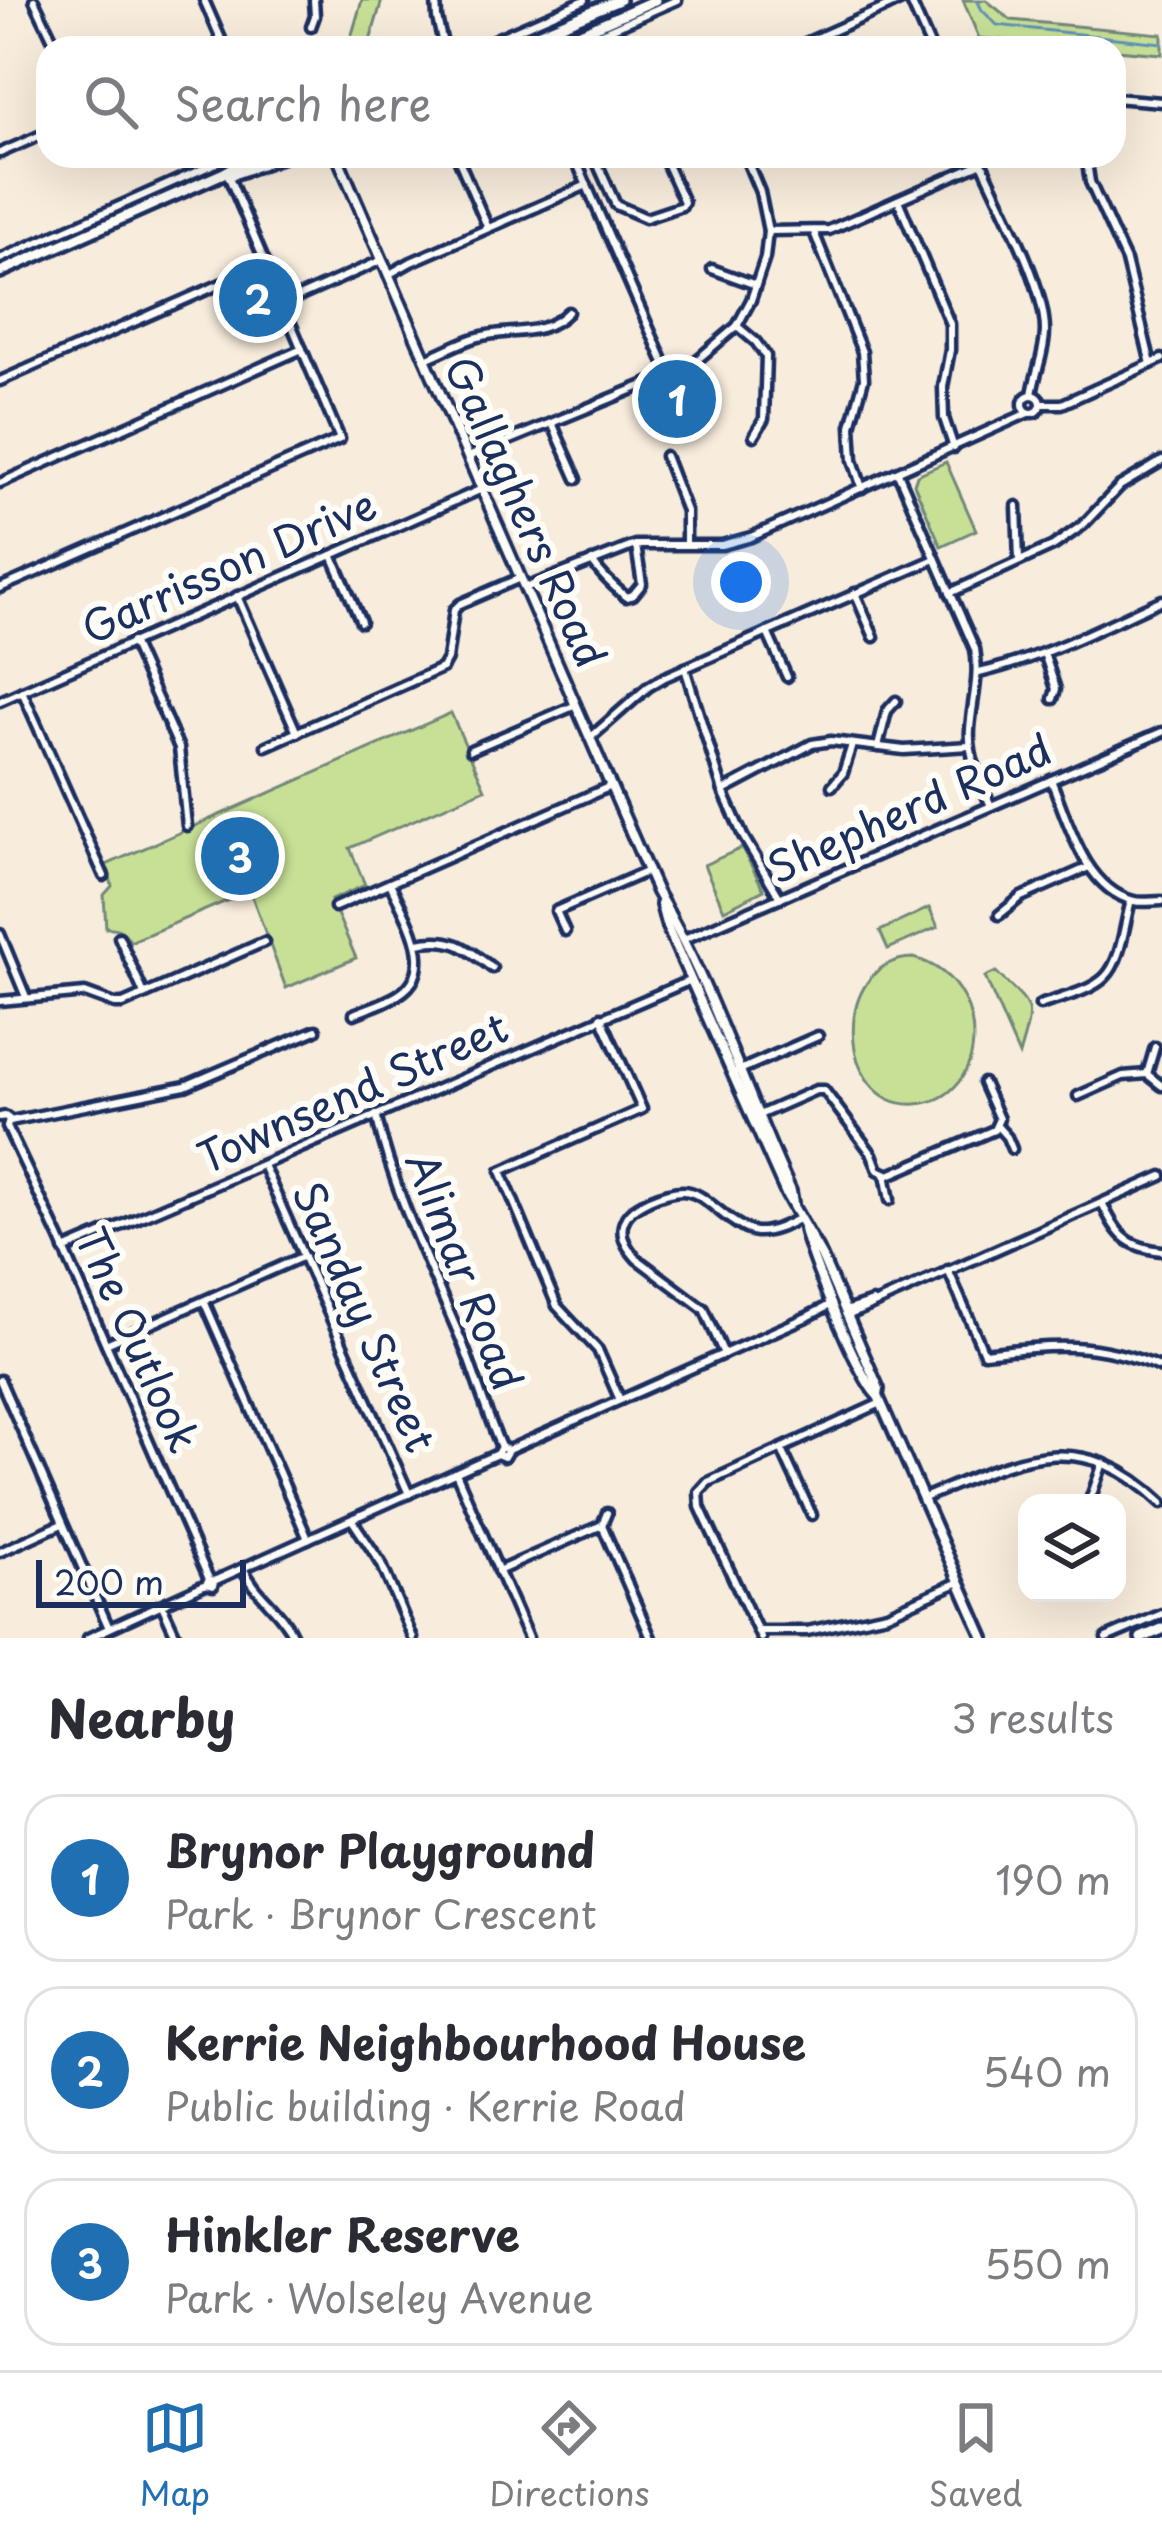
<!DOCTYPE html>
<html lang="en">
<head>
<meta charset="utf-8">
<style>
  body { margin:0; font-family:"Playpen Sans",sans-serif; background:#f2f2f3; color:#2b2b33 }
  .controls { position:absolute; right:36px; bottom:36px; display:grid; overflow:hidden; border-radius:24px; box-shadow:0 12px 48px #0002 }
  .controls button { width:108px; height:108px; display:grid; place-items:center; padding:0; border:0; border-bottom:3px solid #e1e1e2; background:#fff; color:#2b2b33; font:60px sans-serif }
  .scale { position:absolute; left:36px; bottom:30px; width:210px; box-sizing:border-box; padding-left:12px; border:6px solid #1b2f5e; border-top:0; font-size:33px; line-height:42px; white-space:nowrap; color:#1b2f5e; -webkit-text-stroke:9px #fdfcf7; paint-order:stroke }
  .you { position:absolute; left:741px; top:582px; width:42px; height:42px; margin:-30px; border:9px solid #fff; border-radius:50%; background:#1a73e8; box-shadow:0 0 0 18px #1a73e833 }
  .badge { display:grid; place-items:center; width:78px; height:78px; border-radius:50%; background:#1f6fb2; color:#fff; font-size:39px; font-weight:700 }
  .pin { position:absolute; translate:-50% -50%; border:6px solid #fff; box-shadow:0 3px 12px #0006 }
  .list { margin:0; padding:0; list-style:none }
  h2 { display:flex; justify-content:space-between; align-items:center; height:156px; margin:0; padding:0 48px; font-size:51px }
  h2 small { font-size:39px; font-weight:400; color:#7c7c81 }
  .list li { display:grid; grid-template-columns:78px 1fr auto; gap:36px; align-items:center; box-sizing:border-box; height:168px; margin:0 24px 24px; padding:0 24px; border:3px solid #e1e1e2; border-radius:36px }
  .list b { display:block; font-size:45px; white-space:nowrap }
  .list p { margin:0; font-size:39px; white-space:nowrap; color:#7c7c81 }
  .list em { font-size:39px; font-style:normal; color:#7c7c81 }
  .icon { flex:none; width:66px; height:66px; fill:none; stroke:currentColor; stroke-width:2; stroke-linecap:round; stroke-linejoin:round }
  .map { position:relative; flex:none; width:1162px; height:1638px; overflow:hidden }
  .search { position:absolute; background:#fff; box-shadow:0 12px 48px #0002; left:36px; right:36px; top:36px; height:132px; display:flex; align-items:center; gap:30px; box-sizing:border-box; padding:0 42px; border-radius:36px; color:#7c7c81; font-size:45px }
  .sheet { height:732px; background:#fff }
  nav { display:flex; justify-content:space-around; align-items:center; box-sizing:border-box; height:168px; border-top:3px solid #e1e1e2; background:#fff; font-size:33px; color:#7c7c81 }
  nav a { display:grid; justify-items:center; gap:6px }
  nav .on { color:#1f6fb2 }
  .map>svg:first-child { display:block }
  .green { fill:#c8e096; stroke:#72887a; stroke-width:3 }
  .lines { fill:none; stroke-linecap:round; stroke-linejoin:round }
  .stream { stroke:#6094b6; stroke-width:3 }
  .street-casing { stroke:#1b2f5e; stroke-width:15 }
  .secondary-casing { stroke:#1b2f5e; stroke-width:16 }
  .primary-casing { stroke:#1b2f5e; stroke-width:18 }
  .street { stroke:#fdfcf7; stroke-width:6 }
  .secondary { stroke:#fdfcf7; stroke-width:8 }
  .primary { stroke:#fdfcf7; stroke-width:9 }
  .labels { text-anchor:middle; stroke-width:12; stroke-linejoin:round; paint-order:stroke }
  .street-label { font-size:42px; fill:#1b2f5e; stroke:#fdfcf7 }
</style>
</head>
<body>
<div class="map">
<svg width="1162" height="1638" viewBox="0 0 1162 1638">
  <rect width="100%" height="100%" fill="#f8ecdc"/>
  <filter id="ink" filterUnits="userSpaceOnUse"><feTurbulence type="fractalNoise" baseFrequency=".00833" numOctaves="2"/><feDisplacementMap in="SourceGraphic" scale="24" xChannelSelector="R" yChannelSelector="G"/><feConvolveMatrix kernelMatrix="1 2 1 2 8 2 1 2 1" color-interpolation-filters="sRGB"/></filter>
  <g filter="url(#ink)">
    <g class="green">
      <polygon points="362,0 382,0 368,48 348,48"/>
      <polygon points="963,0 986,0 1011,20 1162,34 1162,54 979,38"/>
      <polygon points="946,462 976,530 941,546 914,484 917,475"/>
      <path d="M451,713l34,76 -135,59 15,37 -34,15 25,58 -70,30 -36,-97 -120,51c-4,-10 -13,-15 -24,-14l-2,-33 8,-9 -3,-15 -5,-5z"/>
      <polygon points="742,848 764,890 724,910 704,865"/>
      <polygon points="929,908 938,927 888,949 880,931"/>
      <path d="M913,958c80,20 79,141 3,146 -80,5 -86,-144 -3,-146z"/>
      <path d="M996,972c39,39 38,30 23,83l-34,-78z"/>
    </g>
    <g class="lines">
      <polyline class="stream" points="977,0 982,10 997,25 1162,43"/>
      <g class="street-casing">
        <g id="street">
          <polyline points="34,0 57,48"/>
          <polyline points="204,0 225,48"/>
          <polyline points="436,0 437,18 444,48"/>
          <polyline points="910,0 931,48"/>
          <polyline points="311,27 315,16 314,0"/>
          <polyline points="475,48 585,0"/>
          <polyline points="567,48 677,0"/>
          <polyline points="794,48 902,0"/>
          <polyline points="1114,98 1162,102"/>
          <polyline points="0,153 48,132"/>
          <polyline points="457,156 488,228"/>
          <polyline points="574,156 669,374"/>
          <polyline points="594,156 616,205 646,218 682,206 684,202 663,156"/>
          <path d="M979,156c20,46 66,128 66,175 0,22 -10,42 -13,64"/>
          <polyline points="1086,156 1090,182 1126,261 1151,364"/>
          <polyline points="898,200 950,324 950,350 943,387 944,418 954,448"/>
          <polyline points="768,231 829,230 982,163"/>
          <polyline points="814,232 862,352 864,379 851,426 853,460 862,488"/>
          <polyline points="0,259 225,159 235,164"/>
          <polyline points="712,269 756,285"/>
          <polyline points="388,275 411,262 587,185"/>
          <polyline points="283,304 382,260"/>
          <polyline points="737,326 756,342 766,356 764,419 754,436"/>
          <path d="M425,359c18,-7 35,-17 53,-22 32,-9 65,1 90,-25"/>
          <polyline points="0,381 266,264"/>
          <circle cx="1032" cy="404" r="9"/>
          <polyline points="1042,404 1062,404 1162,359"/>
          <polyline points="552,423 577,479"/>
          <polyline points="665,456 686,511 686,544"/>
          <polyline points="468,457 690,366 737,326 751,300 765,258 768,231 760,192 745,156"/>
          <path d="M898,473l77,176c5,29 -3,52 -5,80 -2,27 10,53 21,77"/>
          <polyline points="0,483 302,349"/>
          <polyline points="1017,506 1019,561"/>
          <polyline points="332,555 361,622"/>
          <path d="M592,561c9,14 21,25 34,36l7,-2 9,-11 -6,-38"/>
          <polyline points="0,588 340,439 228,175"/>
          <polyline points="525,588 635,545 722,545 751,537 1028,413"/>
          <polyline points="855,593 874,637"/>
          <polyline points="950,593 1053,546 1083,525 1120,486 1162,461"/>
          <polyline points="237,596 297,733"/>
          <polyline points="767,632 787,677"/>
          <polyline points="132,642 179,748 187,826"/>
          <polyline points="1044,653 1056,689 1053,699"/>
          <polyline points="685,668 723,791 743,836 780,898"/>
          <path d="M979,673c64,-15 123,-46 183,-73"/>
          <polyline points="22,691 104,876"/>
          <polyline points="0,701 482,489"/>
          <polyline points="590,738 648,687 665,677 935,559"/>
          <polyline points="266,746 442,668 447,659 454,610 460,604 520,578"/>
          <polyline points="878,747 887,711 896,701"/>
          <polyline points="471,750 576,705"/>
          <path d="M1051,780c17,40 33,109 83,121 8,2 19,0 28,0"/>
          <polyline points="832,786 843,773 852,745"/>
          <polyline points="723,791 812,744 831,741 904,750 970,746"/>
          <polyline points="335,907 611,786"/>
          <polyline points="999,915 1021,897 1089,867"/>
          <polyline points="565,931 556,911 648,871"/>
          <polyline points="0,934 26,997"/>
          <polyline points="119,937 144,994"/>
          <polyline points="682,940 1162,732"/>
          <path d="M417,943c34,-7 48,3 75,25"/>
          <polyline points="0,1001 85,993 115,1004 123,1004 264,942"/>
          <path d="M1040,1005c19,-7 50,-13 65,-28 17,-17 19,-53 26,-76"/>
          <path d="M354,1014c14,-6 31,-11 44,-19 43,-26 6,-80 -8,-112"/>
          <polyline points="601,1017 642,1109 501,1171 557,1306 598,1350 620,1400"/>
          <polyline points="733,1073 818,1036"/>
          <polyline points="1147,1074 1155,1047"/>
          <polyline points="1078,1096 1123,1076 1147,1074 1162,1086"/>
          <path d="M376,1115c19,80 54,152 86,227 14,35 24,71 39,105"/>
          <polyline points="759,1115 816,1090 824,1090 872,1154 878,1170 889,1175 994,1130 999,1119 983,1083"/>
          <polyline points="0,1117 5,1116 9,1119 7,1127 59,1237 209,1579"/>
          <polyline points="10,1121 185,1086 316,1030"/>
          <polyline points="997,1126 1007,1137 1012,1149"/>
          <polyline points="263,1165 409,1494"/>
          <polyline points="885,1174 890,1200"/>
          <path d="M1102,1203c15,32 24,44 60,48"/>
          <polyline points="64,1250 691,980"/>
          <path d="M948,1270l36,83c69,-8 111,-13 178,15"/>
          <polyline points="204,1301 308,1539"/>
          <polyline points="845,1311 872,1302"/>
          <polyline points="847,1316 1162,1176"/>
          <polyline points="106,1344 304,1256"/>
          <path d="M724,1354l-20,-45 -67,-50c-8,-9 -17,-20 -14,-34 3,-13 14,-19 26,-25 44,-19 47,-6 82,20 8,5 15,11 25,12 15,1 31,-7 44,-14"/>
          <polyline points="0,1380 109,1628"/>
          <polyline points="508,1450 809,1316 832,1304"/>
          <polyline points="782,1450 812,1515"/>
          <polyline points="456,1473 528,1638"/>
          <path d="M924,1498c91,-38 154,-75 238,5"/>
          <polyline points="1089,1503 1103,1463"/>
          <polyline points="352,1520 381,1563 413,1638"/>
          <polyline points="602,1525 607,1513"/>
          <polyline points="0,1552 62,1524"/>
          <path d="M243,1568c13,28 39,42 51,70"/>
          <polyline points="498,1571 602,1525 651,1638"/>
          <polyline points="214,1581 497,1454 504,1457 508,1450 501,1447 497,1454"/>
          <polyline points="162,1605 177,1638"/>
          <polyline points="758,1631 807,1631 887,1614 959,1582"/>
          <polyline points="88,1638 206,1584 209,1579 214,1581 213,1586 206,1584"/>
          <polyline points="761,1638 700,1507 699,1492 708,1482 881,1403"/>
          <polyline points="1106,1638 1162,1614"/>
        </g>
      </g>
      <g class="secondary-casing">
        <g id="secondary">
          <path d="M337,156l320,736c55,94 88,200 134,299l2,12"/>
          <polyline points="661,905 666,924 786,1194 821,1255 879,1389 878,1396 984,1638"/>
          <path d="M804,1229c6,28 56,152 74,167"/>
        </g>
      </g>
      <g class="primary-casing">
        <g id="primary">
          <polyline points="504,48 619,0"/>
          <polyline points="546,48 655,0"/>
          <polyline points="226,172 233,174 283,156"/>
          <polyline points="0,272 226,172 252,156"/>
          <polyline points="1141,1638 1162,1629"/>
        </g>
      </g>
      <use href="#street" class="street"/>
      <use href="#secondary" class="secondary"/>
      <use href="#primary" class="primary"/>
    </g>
  </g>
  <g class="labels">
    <g class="street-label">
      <text transform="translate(525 512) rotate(66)" y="15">Gallaghers Road</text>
      <text transform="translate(229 567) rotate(-24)" y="15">Garrisson Drive</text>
      <text transform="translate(910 809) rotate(-24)" y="15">Shepherd Road</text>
      <text transform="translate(353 1093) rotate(-24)" y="15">Townsend Street</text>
      <text transform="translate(464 1271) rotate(69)" y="15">Alimar Road</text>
      <text transform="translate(364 1317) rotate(66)" y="15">Sanday Street</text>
      <text transform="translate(137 1340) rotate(66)" y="15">The Outlook</text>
    </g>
  </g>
</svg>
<div class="controls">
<button><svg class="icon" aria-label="layers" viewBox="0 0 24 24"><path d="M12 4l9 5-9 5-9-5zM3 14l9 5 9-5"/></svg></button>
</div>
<div class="scale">200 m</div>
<div class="you"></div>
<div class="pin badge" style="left:677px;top:399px">1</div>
<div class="pin badge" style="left:258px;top:298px">2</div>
<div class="pin badge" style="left:240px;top:856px">3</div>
<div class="search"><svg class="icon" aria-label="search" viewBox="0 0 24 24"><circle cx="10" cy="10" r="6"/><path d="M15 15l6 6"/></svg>Search here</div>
</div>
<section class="sheet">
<h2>Nearby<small>3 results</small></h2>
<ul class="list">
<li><span class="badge">1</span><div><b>Brynor Playground</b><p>Park · Brynor Crescent</p></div><em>190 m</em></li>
<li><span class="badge">2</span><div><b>Kerrie Neighbourhood House</b><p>Public building · Kerrie Road</p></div><em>540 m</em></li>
<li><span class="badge">3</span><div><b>Hinkler Reserve</b><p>Park · Wolseley Avenue</p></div><em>550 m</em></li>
</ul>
</section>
<nav>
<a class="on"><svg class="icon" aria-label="map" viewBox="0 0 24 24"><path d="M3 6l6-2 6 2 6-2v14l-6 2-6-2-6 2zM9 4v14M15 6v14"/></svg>Map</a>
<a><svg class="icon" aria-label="directions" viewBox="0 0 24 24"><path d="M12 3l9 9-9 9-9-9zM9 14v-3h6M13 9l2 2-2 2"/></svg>Directions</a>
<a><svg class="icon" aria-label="saved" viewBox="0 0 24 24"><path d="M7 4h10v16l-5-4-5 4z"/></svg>Saved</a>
</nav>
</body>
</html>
